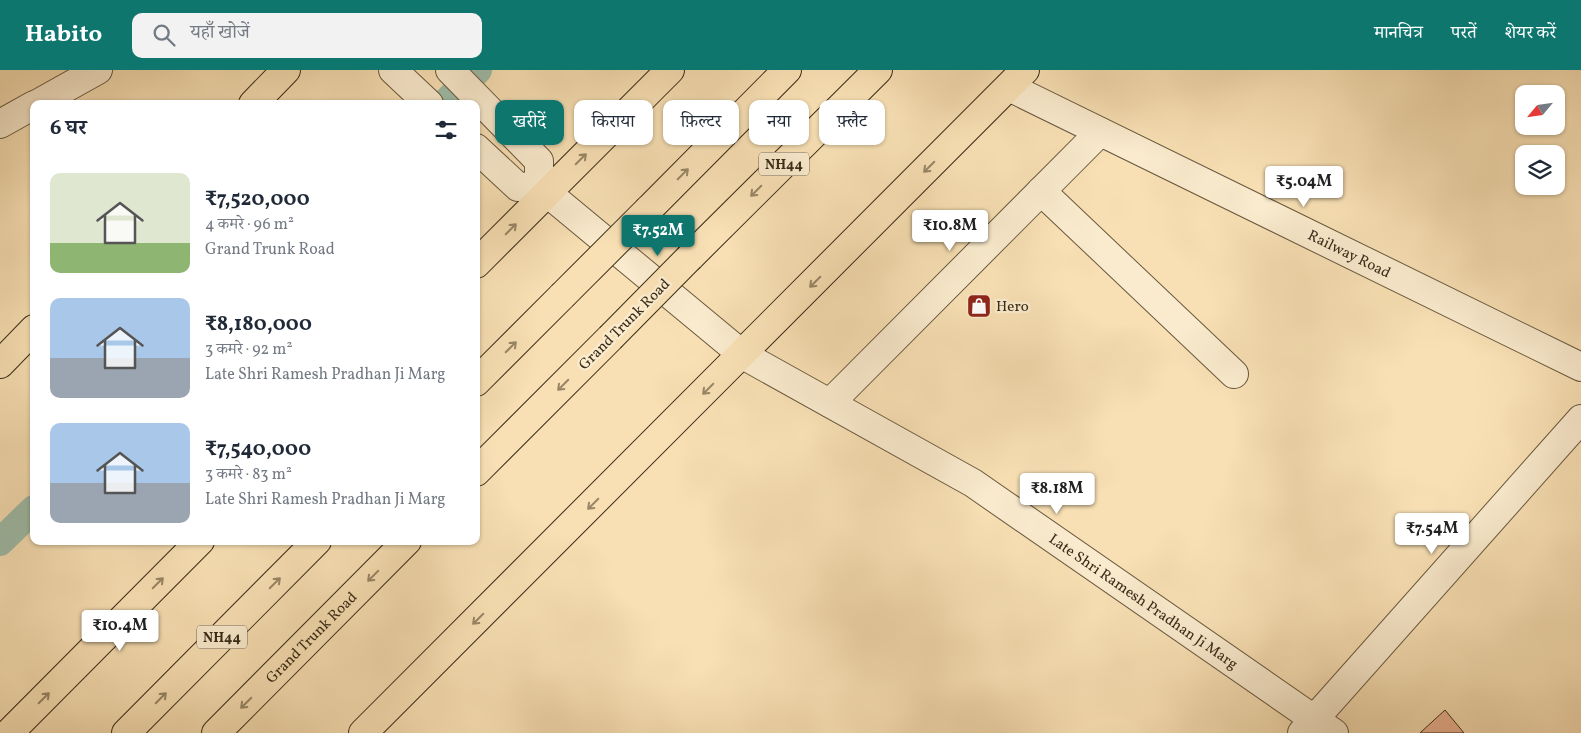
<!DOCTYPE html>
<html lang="hi">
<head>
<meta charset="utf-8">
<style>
	:root { --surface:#fff; --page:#f2f2f3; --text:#1f2937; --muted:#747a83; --accent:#0f766e }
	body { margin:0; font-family:Vollkorn,"Noto Serif Devanagari",serif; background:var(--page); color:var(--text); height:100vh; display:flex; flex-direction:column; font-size:19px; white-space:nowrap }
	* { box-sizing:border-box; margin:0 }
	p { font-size:16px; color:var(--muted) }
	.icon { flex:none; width:28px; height:28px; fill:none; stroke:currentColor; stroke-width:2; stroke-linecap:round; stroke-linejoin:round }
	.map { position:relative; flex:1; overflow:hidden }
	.panel { position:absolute; left:30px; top:30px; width:450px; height:445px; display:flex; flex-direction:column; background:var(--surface); border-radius:10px; box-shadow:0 1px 4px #0004 }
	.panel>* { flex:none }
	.guide { position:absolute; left:495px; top:30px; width:475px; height:45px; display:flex; gap:10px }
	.needle { width:32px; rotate:241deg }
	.controls { position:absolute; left:1515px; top:15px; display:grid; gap:10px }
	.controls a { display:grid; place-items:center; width:50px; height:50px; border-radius:10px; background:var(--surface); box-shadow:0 1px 4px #0004; font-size:25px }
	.price { position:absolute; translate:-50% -42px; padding:0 11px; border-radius:5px; background:#fff; color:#222; font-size:16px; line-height:32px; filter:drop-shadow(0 1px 2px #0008) }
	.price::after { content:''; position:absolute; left:50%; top:30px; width:15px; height:11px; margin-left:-8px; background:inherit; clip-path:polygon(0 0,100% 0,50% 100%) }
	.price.current { background:var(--accent); color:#fff }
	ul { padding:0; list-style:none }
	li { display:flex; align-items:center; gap:15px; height:125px; padding:0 20px }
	li span { display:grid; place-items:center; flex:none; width:140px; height:100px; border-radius:10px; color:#555 }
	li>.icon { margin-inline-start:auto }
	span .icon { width:60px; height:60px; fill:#fffc; stroke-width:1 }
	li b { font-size:21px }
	h2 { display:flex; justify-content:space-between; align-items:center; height:60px; padding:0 20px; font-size:21px }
	.tag { padding:0 18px; border-radius:10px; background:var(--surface); box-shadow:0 1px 4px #0004; font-size:18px; line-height:45px }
	.tag.current { background:var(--accent); color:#fff }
	header { display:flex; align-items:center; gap:30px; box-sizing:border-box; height:70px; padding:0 25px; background:var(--accent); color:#fff }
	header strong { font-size:24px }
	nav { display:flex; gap:28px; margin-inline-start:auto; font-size:18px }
	.search { width:350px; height:45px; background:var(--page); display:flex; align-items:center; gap:12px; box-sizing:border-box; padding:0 18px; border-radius:10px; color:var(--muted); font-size:19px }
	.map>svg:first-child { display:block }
</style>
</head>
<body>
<header>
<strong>Habito</strong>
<div class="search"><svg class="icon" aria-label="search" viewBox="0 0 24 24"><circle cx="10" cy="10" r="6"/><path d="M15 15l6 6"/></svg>यहाँ खोजें</div>
<nav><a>मानचित्र</a><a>परतें</a><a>शेयर करें</a></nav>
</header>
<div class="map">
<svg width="1581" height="663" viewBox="0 0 1581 663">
	<rect width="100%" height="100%" fill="#f8e0b4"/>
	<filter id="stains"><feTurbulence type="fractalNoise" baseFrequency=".004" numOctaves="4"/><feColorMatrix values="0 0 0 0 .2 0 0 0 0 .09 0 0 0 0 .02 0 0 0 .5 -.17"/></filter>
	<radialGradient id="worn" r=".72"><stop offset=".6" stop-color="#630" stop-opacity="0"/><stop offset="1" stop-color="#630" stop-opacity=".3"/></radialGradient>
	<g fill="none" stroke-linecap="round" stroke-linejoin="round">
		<g stroke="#9ebda9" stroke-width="28">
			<polyline points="444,34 478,0"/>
			<polyline points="0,472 34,439"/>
		</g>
	</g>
	<polygon fill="#ecb393" stroke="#392b17" points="1445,640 1464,663 1420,663"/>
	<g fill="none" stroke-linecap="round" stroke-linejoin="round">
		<defs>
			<g id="minor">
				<polyline points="393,0 429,34"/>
				<polyline points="450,0 539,91 539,116"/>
				<path id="s1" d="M1009,17L1581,297"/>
				<polyline points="37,34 98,0"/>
				<polyline points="0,54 34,35"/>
				<path id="s2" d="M476,78L518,117L539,116L743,285L973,413L1334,663"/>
				<polyline points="1041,121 1234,304"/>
				<polyline points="830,333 1100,62"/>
				<polyline points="1302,663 1581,349"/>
			</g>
			<g id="major">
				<polyline points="253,34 286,0"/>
				<polyline points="476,194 670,0"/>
				<polyline points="0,294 34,259"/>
				<polyline points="9,663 200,471"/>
				<polyline points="363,663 1025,0"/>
			</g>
			<g id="highway">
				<polyline points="649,139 787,0"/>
				<polyline points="690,187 878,0"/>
				<polyline points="476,312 562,226"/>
				<polyline points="476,402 610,268"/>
				<polyline points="126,663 317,471"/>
				<path id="s3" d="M216,663L407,471"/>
			</g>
		</defs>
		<use href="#minor" stroke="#69583e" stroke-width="30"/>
		<use href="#major" stroke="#392b17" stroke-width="30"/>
		<use href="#highway" stroke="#392b17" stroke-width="30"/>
		<use href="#minor" stroke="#faebce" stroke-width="28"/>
		<use href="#major" stroke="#f8e0b4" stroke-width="28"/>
		<use href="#highway" stroke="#f8e0b4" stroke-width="28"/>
		<defs>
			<g id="highway-bridge">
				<polyline points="562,226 649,139"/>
				<polyline points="610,268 690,187"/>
			</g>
		</defs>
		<use href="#highway-bridge" stroke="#392b17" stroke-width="30" stroke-linecap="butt"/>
		<use href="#highway-bridge" stroke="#f8e0b4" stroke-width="28"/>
	</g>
	<defs><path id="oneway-shaft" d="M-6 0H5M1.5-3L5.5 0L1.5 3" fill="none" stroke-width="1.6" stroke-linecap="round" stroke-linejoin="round" transform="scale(1.25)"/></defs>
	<g stroke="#988666">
		<use href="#oneway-shaft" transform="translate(581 89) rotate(-45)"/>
		<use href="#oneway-shaft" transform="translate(929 97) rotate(135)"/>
		<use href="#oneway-shaft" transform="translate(683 104) rotate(-45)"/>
		<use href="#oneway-shaft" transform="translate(756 121) rotate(135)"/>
		<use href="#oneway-shaft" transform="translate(511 159) rotate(-45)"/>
		<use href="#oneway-shaft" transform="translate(815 212) rotate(135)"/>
		<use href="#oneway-shaft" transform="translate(511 277) rotate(-45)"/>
		<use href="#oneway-shaft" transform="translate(563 315) rotate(135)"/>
		<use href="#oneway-shaft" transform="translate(708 319) rotate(135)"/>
		<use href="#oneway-shaft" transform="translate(593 434) rotate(135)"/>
		<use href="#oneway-shaft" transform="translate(373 506) rotate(135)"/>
		<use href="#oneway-shaft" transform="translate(158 513) rotate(-45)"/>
		<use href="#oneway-shaft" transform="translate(275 513) rotate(-45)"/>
		<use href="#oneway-shaft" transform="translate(478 549) rotate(135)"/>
		<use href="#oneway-shaft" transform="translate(44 628) rotate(-45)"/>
		<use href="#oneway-shaft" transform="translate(161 628) rotate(-45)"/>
		<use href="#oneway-shaft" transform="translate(246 633) rotate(135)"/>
	</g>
	<defs>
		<symbol id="shop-square" viewBox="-11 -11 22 22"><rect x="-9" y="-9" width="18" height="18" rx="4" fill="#8f2418" stroke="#faebce"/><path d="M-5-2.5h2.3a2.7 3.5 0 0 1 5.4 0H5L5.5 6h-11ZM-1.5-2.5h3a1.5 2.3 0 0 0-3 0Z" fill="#fff"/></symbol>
	</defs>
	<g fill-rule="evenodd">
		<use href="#shop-square" x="965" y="222" width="28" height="28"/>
	</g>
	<g text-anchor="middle" stroke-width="4.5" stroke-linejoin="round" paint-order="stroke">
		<g fill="#faebce" stroke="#73654e" stroke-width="1">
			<rect x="759" y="82.5" width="50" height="23" rx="4"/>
			<rect x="197" y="555.5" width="50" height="23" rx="4"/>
		</g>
		<g font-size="14" font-weight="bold" fill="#392b17">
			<text x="784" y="99">NH44</text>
			<text x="222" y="572">NH44</text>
		</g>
		<g font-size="15" fill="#392b17" stroke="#faebce">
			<text dy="5" stroke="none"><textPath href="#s1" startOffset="379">Railway Road</textPath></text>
			<text transform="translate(624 254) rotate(-45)" y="5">Grand Trunk Road</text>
			<text dy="5" stroke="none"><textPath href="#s2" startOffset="814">Late Shri Ramesh Pradhan Ji Marg</textPath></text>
			<text dy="5" stroke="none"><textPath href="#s3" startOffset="135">Grand Trunk Road</textPath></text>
		</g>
		<g font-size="15" fill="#392b17" stroke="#faebce" text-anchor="start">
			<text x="996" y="241">Hero</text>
		</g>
	</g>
	<rect width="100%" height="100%" filter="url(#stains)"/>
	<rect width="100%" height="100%" fill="url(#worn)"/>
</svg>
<div class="controls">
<a><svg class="needle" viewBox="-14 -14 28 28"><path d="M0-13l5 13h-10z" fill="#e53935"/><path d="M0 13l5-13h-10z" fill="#747a83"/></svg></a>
<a><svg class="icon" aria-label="layers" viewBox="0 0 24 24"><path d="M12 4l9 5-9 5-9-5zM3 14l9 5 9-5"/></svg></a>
</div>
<b class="price" style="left:1304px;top:138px">₹5.04M</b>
<b class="price" style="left:950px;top:182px">₹10.8M</b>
<b class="price current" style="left:658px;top:187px">₹7.52M</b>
<b class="price" style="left:1057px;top:445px">₹8.18M</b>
<b class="price" style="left:1432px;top:485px">₹7.54M</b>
<b class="price" style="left:120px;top:582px">₹10.4M</b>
<div class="guide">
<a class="tag current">खरीदें</a>
<a class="tag">किराया</a>
<a class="tag">फ़िल्टर</a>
<a class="tag">नया</a>
<a class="tag">फ़्लैट</a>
</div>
<section class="panel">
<h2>6 घर<svg class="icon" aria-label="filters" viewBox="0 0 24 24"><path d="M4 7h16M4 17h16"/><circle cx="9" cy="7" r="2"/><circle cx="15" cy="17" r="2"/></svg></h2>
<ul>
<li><span style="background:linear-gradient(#dfe7d0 70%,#8fb573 0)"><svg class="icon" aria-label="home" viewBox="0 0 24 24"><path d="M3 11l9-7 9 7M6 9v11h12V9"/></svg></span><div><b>₹7,520,000</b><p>4 कमरे · 96 m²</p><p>Grand Trunk Road</p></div></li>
<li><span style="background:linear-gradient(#a9c7e8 60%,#9aa5b1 0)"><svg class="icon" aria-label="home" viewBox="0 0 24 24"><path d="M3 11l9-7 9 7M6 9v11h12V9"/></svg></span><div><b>₹8,180,000</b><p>3 कमरे · 92 m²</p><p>Late Shri Ramesh Pradhan Ji Marg</p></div></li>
<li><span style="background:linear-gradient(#a9c7e8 60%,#9aa5b1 0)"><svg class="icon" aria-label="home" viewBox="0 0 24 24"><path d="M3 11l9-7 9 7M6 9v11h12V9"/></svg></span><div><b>₹7,540,000</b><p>3 कमरे · 83 m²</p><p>Late Shri Ramesh Pradhan Ji Marg</p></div></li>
</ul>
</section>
</div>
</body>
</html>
